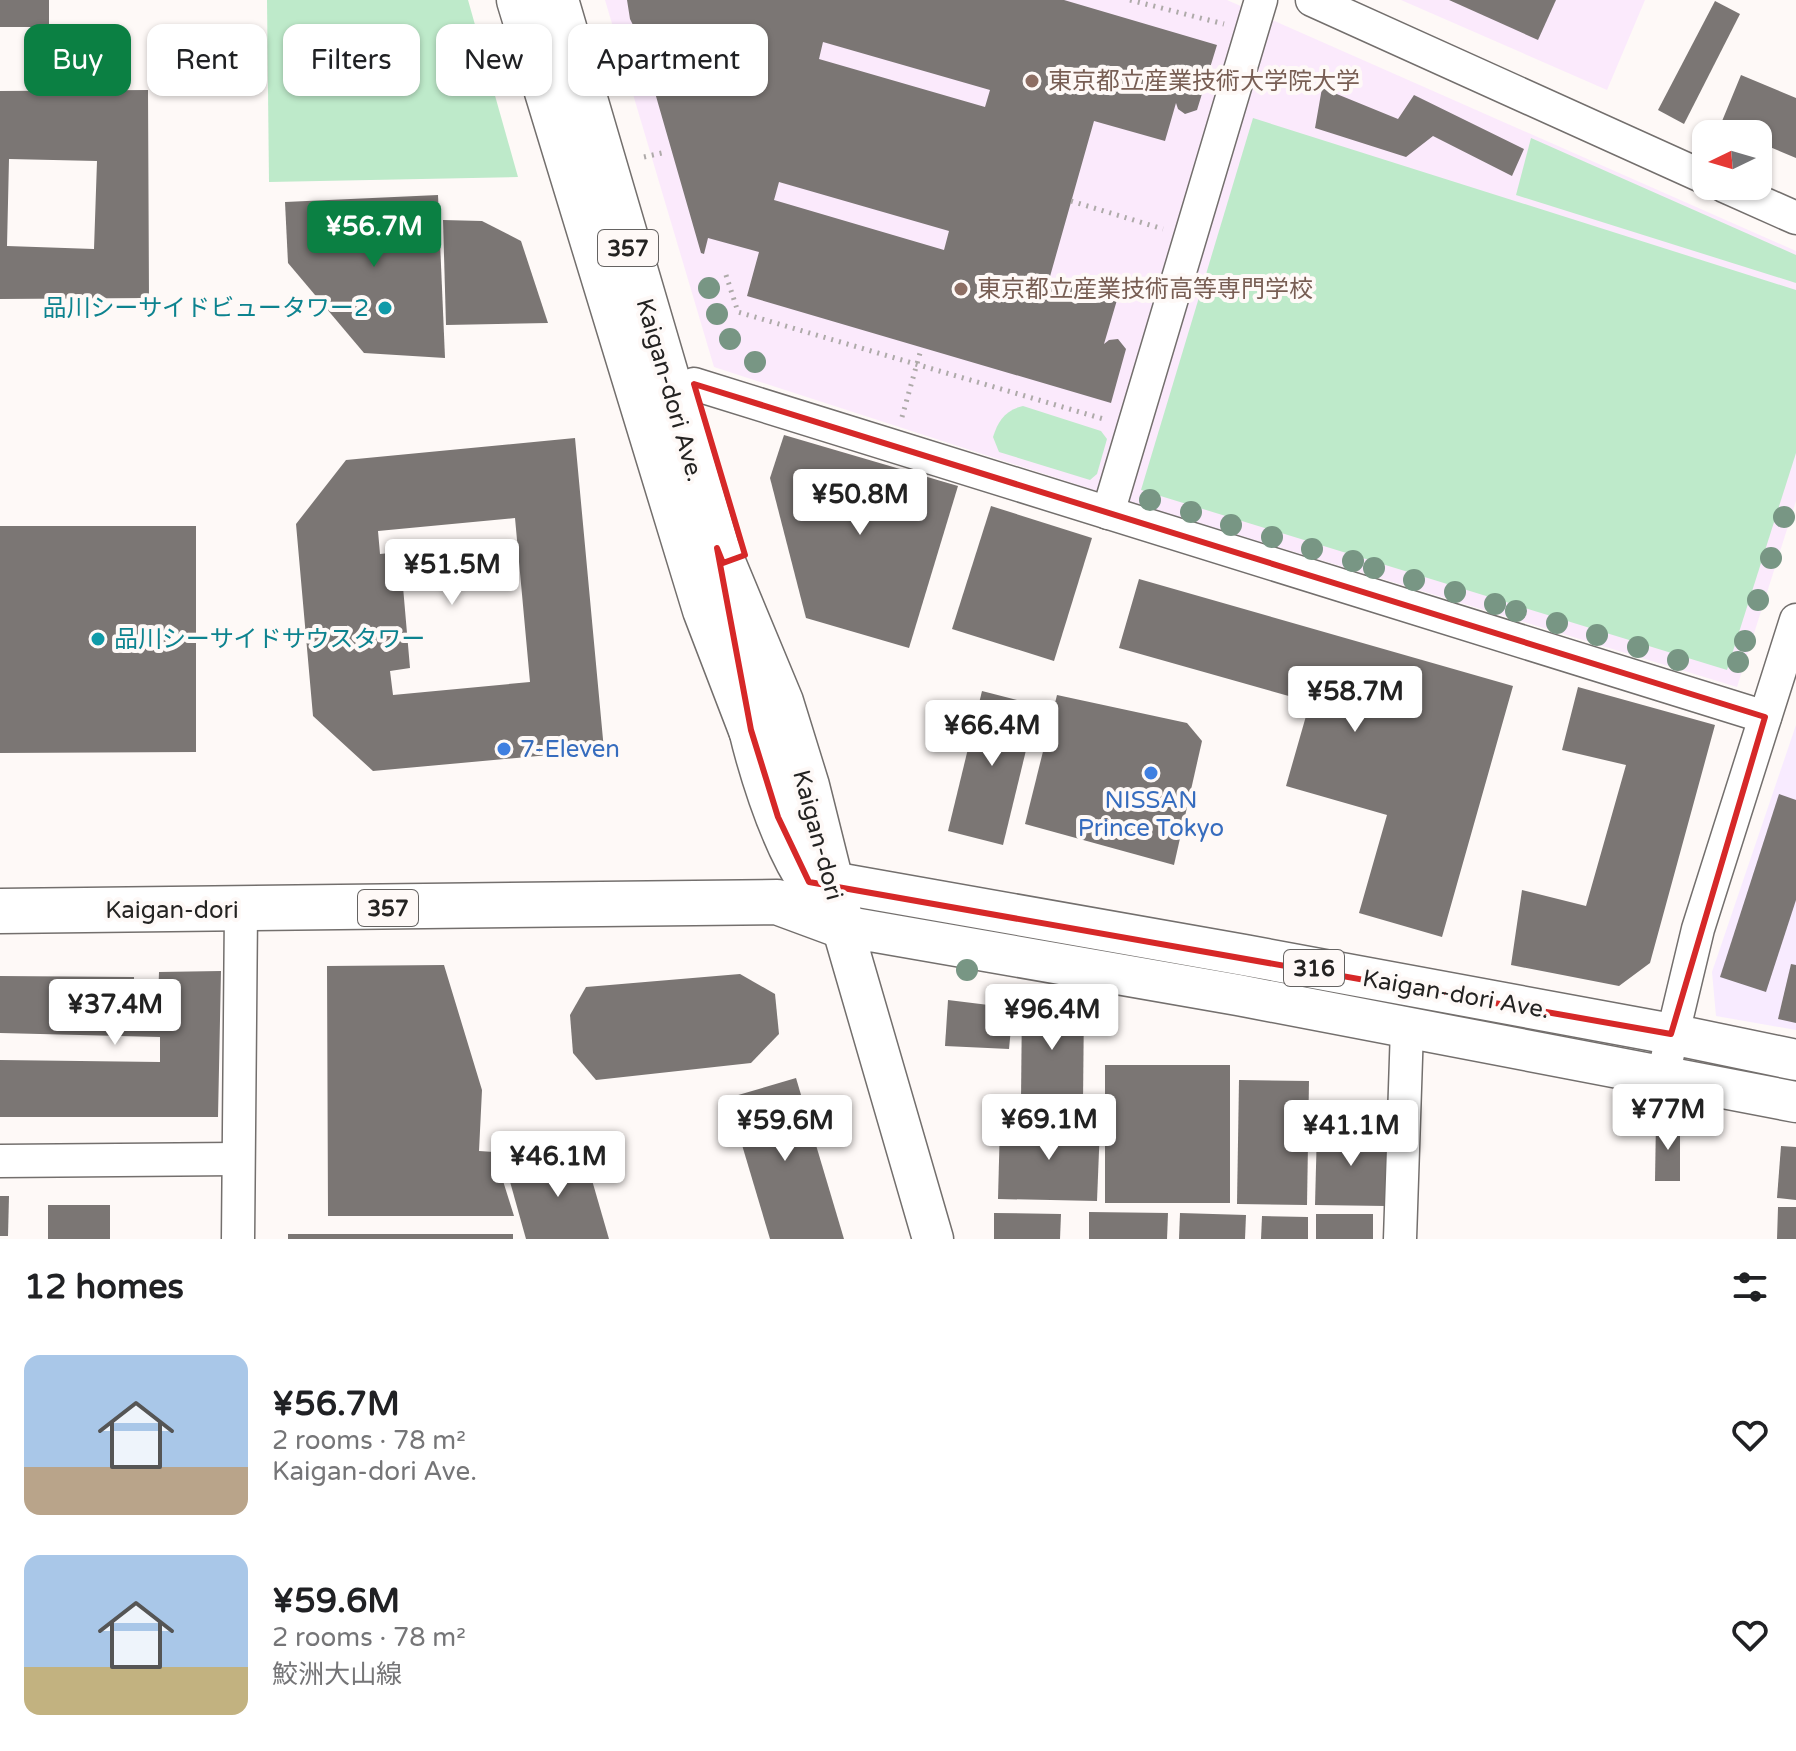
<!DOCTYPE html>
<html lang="en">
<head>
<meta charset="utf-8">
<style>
	:root { --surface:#fff; --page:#f6f6f6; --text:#202124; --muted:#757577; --accent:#0b8043 }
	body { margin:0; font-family:"Varela Round","Noto Sans JP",sans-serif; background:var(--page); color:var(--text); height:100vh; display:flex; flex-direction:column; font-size:30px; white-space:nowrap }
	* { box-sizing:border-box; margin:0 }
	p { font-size:26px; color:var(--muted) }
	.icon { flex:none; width:44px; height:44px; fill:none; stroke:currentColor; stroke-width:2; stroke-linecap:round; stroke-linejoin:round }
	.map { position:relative; height:1239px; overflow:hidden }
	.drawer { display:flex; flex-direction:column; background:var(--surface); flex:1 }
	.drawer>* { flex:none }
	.banner { position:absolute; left:24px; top:24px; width:800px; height:72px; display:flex; gap:16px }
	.needle { width:52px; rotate:265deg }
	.controls { position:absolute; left:1692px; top:120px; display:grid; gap:16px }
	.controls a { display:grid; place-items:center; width:80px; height:80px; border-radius:16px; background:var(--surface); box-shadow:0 2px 6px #0004; font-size:40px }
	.price { position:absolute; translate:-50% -68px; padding:0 18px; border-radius:8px; background:#fff; color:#222; font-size:26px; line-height:52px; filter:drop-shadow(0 2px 4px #0008) }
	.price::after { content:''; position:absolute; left:50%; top:48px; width:24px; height:18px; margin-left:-12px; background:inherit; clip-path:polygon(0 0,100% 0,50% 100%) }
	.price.selected { background:var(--accent); color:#fff }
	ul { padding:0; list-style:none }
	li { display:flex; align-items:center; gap:24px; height:200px; padding:0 24px }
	li span { display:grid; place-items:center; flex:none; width:224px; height:160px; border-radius:16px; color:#555 }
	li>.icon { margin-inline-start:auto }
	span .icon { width:96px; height:96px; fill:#fffc; stroke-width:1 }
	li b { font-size:34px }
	h2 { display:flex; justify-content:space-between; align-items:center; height:96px; padding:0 24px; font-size:34px }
	.tag { padding:0 28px; border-radius:16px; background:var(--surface); box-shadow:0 2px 6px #0004; font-size:28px; line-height:72px }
	.tag.selected { background:var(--accent); color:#fff }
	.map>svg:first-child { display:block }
</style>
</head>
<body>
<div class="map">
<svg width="1796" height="1239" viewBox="0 0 1796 1239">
	<rect width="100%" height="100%" fill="#fef9f7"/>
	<polygon fill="#f8ebff" points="1796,725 1796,1030 1716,1016 1712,972"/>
	<g fill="#fbeafc">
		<polygon points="605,0 1227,0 1796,251 1796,501 1737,687 1137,504 714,367"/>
		<polygon points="1401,0 1645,0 1607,90"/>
	</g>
	<g fill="#beeaca">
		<polygon points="267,0 468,0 518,177 269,182"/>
		<polygon points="1253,118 1796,290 1796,453 1727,670 1141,490"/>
		<polygon points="1531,138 1796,255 1796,283 1516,195"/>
		<path d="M1023,406L1101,431L1107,439L1097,474L1090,480L999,452L993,437C998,421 1005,410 1023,406Z"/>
	</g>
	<g fill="#7b7674" fill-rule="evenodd">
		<rect x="0" y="0" width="49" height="27"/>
		<path d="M627,0H1064L1217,45L1197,110L1185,114L1178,109L1176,103L1165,141L1094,121L1049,280L1117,300L1104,344L1109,340L1118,339L1126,349L1111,403L747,296L759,252L708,238L704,254L701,253L639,37L630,19ZM823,42L990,90L985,107L819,59ZM779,182L949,231L944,250L774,200Z"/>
		<polygon points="1449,0 1556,0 1538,40"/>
		<polygon points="1715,1 1740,14 1684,124 1658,110"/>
		<polygon points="1741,75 1796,98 1796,158 1758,142 1758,134 1739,134 1720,126"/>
		<polygon points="1322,88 1398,119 1414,95 1524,149 1512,176 1433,136 1406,157 1315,128"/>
		<path d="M148,90L149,298L0,299V91ZM9,159L97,161L94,249L7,246Z"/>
		<polygon points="438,195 445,358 364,353 288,263 285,202"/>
		<polygon points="443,220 482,221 521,241 548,323 446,325"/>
		<polygon points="784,435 958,486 909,648 806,618 770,478"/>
		<path d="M575,438L604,750L373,771L313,716L296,524L346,460ZM515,518L530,682L393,695L390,671L410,668L400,552L380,554L378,531Z"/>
		<polygon points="991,506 1092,538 1054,661 952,629"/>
		<polygon points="0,526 196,526 196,752 0,753"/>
		<polygon points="1139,579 1513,686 1442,937 1359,913 1387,815 1286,786 1310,702 1119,648"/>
		<polygon points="1578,687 1715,725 1650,963 1619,986 1511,965 1522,890 1586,906 1626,765 1562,750"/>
		<polygon points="982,691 1037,705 1003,845 948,831"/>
		<polygon points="1057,695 1187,723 1202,741 1174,865 1025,824"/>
		<polygon points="1779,794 1796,800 1796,900 1766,992 1720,977"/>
		<polygon points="1791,964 1796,965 1796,1023 1778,1019"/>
		<polygon points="444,965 482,1090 479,1151 494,1152 514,1216 328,1216 327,966"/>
		<polygon points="221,971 218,1117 0,1117 0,1060 160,1062 160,1037 0,1033 0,976 134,977 134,1000 158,1000 159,972"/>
		<polygon points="740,974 775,994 779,1034 751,1063 596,1080 573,1053 570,1015 586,987"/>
		<polygon points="948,1000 1013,1008 1009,1049 945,1046"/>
		<polygon points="1022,1001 1084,1002 1083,1102 1021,1101"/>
		<rect x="1105" y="1065" width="125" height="138"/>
		<polygon points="796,1078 844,1239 770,1239 728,1098"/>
		<polygon points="1239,1080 1309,1081 1307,1205 1237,1204"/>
		<polygon points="1656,1120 1680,1126 1680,1181 1655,1181"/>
		<polygon points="1000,1123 1100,1126 1097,1201 998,1199"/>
		<polygon points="1317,1129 1388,1131 1386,1206 1315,1205"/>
		<polygon points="1781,1146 1796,1147 1796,1200 1777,1198"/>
		<polygon points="583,1149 609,1239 526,1239 507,1171"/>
		<polygon points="0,1196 9,1196 8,1236 0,1236"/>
		<rect x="48" y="1205" width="62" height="34"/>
		<polygon points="1778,1207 1796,1207 1796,1239 1777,1239"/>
		<polygon points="1089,1212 1168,1213 1167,1239 1089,1239"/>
		<polygon points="994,1213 1061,1214 1060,1239 994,1239"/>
		<polygon points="1180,1213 1246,1215 1245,1239 1179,1239"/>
		<rect x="1316" y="1214" width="57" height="25"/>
		<polygon points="1262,1216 1308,1217 1308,1239 1261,1239"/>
		<rect x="288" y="1234" width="225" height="5"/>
	</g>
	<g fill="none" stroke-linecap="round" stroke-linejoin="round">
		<defs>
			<g id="minor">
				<polyline points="1312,0 1706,178"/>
				<polyline points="1724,186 1796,218"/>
				<polyline points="694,384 1765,717"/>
				<polyline points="1108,513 1261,0"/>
				<polyline points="1663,1075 1698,929 1796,620"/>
				<polyline points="0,1161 237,1159"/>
				<polyline points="238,1239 241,910"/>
				<polyline points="1400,1239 1407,1028"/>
			</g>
			<g id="major">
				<polyline points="831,882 1244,955 1671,1034 1796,1060"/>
				<polyline points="933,1239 842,926 1238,995 1796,1102"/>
			</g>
			<g id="highway">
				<polyline points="519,0 705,610 751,730"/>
				<polyline points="556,0 717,548 781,702 807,786 842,926"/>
				<path d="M745,700C755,755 781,841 813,886"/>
				<polyline points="0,911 777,902 842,926"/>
			</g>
		</defs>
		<use href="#minor" stroke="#736f6d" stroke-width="35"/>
		<use href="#major" stroke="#736f6d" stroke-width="43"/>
		<use href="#highway" stroke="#736f6d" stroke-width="47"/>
		<g stroke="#aeaaa9" stroke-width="5" stroke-dasharray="2 6" stroke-linecap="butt">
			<polyline points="1130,0 1224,24"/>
			<polyline points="644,157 666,152"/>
			<polyline points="1071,201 1163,229"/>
			<polyline points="726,275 738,312 1107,420"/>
			<polyline points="902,417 920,353"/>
		</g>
		<use href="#minor" stroke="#fff" stroke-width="32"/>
		<use href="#major" stroke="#fff" stroke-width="40"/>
		<use href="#highway" stroke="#fff" stroke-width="44"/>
	</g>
	<g fill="#789684">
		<circle cx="709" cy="288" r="11"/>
		<circle cx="717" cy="314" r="11"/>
		<circle cx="730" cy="339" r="11"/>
		<circle cx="755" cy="362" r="11"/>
		<circle cx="1150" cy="500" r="11"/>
		<circle cx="1191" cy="512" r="11"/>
		<circle cx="1784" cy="517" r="11"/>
		<circle cx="1231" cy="525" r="11"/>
		<circle cx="1272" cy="537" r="11"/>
		<circle cx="1312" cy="549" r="11"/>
		<circle cx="1771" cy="558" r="11"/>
		<circle cx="1353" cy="561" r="11"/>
		<circle cx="1374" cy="568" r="11"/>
		<circle cx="1414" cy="580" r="11"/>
		<circle cx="1455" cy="592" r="11"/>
		<circle cx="1758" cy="600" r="11"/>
		<circle cx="1495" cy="604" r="11"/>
		<circle cx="1516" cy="611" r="11"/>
		<circle cx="1557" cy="623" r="11"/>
		<circle cx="1597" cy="635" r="11"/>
		<circle cx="1745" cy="641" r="11"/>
		<circle cx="1638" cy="647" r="11"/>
		<circle cx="1678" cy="660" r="11"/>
		<circle cx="1738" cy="662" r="11"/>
		<circle cx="967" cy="970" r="11"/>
	</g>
	<path fill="none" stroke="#d62828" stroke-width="6" stroke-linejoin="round" d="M694,384L1765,717L1671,1034L809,882L778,817L751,730L717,548L723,563L745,555Z"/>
	<g fill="#8d6e63" stroke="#fef9f7" stroke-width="3">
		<circle cx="1032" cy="81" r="8"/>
		<circle cx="961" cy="289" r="8"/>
	</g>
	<g fill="#0f9aa8" stroke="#fef9f7" stroke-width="3">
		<circle cx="385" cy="308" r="8"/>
		<circle cx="98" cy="639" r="8"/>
	</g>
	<g fill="#3f7fe0" stroke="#fef9f7" stroke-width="3">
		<circle cx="504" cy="749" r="8"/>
		<circle cx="1151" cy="773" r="8"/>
	</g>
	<g text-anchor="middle" stroke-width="8" stroke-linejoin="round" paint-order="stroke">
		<g fill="#fef9f7" stroke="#656362" stroke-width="2">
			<rect x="598" y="230" width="60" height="36" rx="6"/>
			<rect x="358" y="890" width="60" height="36" rx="6"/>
			<rect x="1284" y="950" width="60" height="36" rx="6"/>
		</g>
		<g font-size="22" font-weight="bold" fill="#242322">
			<text x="628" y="256">357</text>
			<text x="388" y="916">357</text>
			<text x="1314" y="976">316</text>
		</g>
		<g font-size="24" fill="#785e54" stroke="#fef9f7" text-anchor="start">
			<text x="1048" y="89">東京都立産業技術大学院大学</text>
			<text x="977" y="297">東京都立産業技術高等専門学校</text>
		</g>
		<g font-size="24" fill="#0d838f" stroke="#fef9f7" text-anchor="end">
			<text x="369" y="316">品川シーサイドビュータワー2</text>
			<text x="114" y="647" text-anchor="start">品川シーサイドサウスタワー</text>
		</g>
		<g font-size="24" fill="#242322" stroke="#fef9f7">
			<text transform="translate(670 390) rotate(74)" y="8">Kaigan-dori Ave.</text>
			<text transform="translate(818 835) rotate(75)" y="8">Kaigan-dori</text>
			<text x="172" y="918">Kaigan-dori</text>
			<text transform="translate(1456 994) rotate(10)" y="8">Kaigan-dori Ave.</text>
		</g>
		<g font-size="24" fill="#366cbe" stroke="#fef9f7" text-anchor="start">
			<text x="520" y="757">7-Eleven</text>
			<text x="1151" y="808" text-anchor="middle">NISSAN<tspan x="1151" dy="28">Prince Tokyo</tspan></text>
		</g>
	</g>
</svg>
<div class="controls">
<a><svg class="needle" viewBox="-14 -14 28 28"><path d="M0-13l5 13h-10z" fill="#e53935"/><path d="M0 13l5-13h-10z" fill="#757577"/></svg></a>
</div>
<b class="price selected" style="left:374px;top:269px">¥56.7M</b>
<b class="price" style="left:860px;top:537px">¥50.8M</b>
<b class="price" style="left:452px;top:607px">¥51.5M</b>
<b class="price" style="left:1355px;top:734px">¥58.7M</b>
<b class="price" style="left:992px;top:768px">¥66.4M</b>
<b class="price" style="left:115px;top:1047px">¥37.4M</b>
<b class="price" style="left:1052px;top:1052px">¥96.4M</b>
<b class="price" style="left:1668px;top:1152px">¥77M</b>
<b class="price" style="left:1049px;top:1162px">¥69.1M</b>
<b class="price" style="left:785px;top:1163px">¥59.6M</b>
<b class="price" style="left:1351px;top:1168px">¥41.1M</b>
<b class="price" style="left:558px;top:1199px">¥46.1M</b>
<div class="banner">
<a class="tag selected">Buy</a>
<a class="tag">Rent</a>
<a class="tag">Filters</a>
<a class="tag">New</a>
<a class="tag">Apartment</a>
</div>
</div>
<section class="drawer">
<h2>12 homes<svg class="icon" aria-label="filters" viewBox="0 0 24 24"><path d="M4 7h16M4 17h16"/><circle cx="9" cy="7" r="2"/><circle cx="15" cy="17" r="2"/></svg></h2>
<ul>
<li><span style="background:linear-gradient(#a9c7e8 70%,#b9a48a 0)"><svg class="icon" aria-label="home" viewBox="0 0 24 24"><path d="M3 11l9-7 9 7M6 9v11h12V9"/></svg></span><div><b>¥56.7M</b><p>2 rooms · 78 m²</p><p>Kaigan-dori Ave.</p></div><svg class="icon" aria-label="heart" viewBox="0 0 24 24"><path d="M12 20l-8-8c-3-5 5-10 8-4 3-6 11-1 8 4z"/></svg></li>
<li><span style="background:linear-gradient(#a9c7e8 70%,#c2b280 0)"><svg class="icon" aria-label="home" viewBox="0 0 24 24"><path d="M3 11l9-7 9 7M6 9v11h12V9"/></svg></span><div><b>¥59.6M</b><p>2 rooms · 78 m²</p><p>鮫洲大山線</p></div><svg class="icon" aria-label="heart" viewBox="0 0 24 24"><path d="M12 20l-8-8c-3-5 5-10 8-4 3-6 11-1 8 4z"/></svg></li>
</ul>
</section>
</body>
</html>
